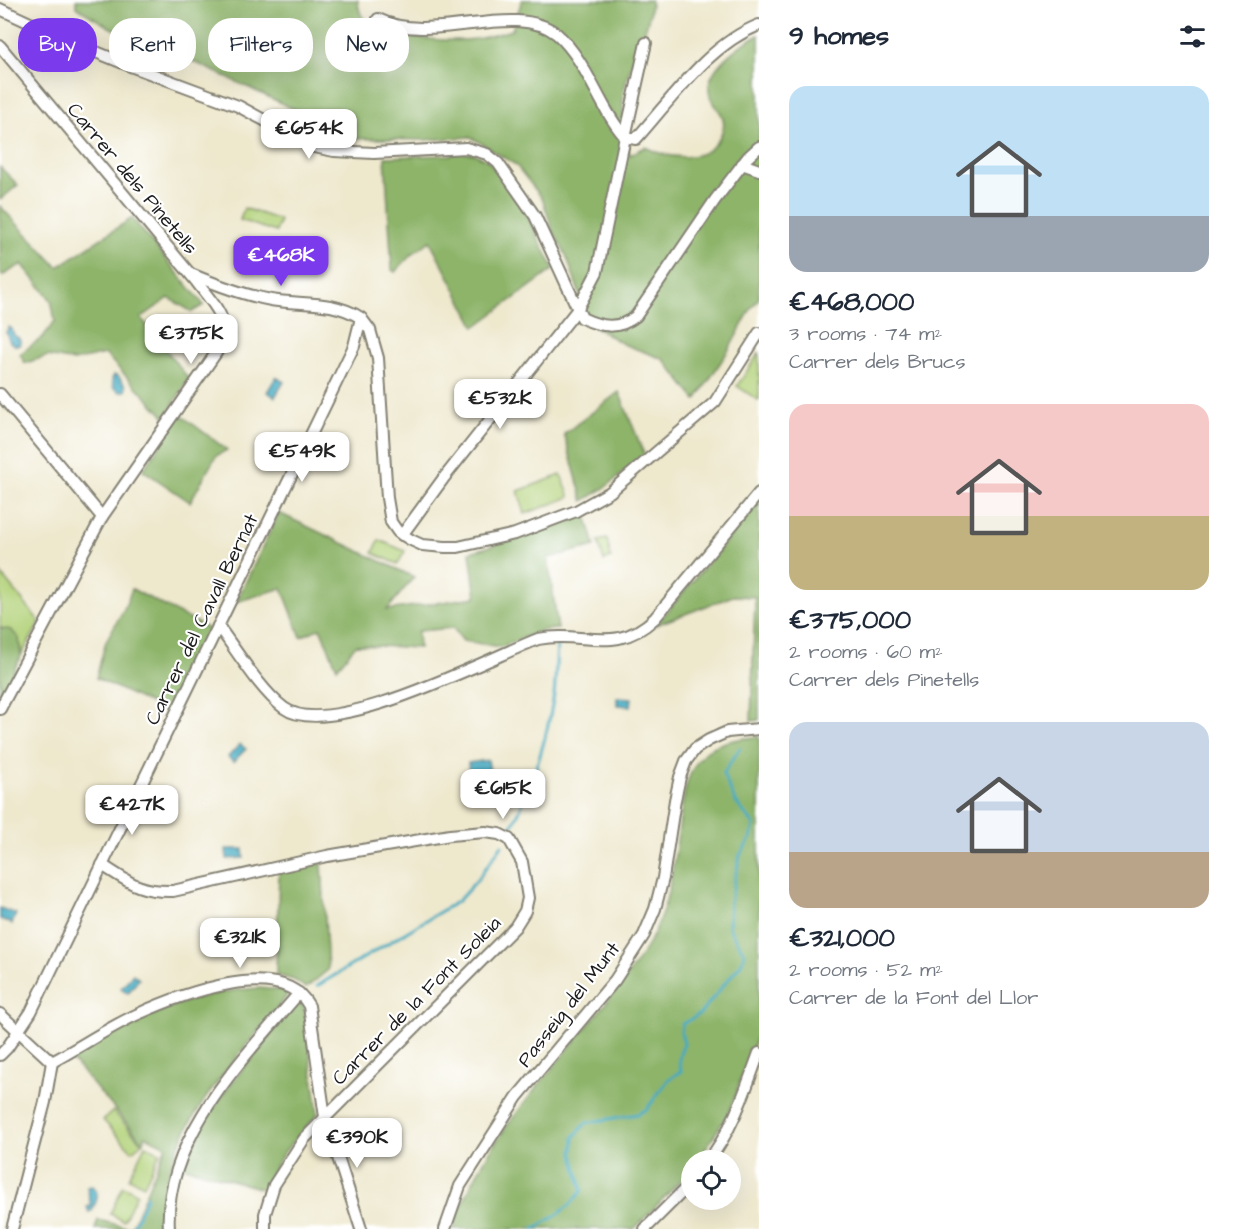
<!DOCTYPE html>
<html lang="en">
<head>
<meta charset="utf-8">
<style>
	:root { --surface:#fff; --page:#f6f6f7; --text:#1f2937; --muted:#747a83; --accent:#7c3aed }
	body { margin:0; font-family:"Architects Daughter",sans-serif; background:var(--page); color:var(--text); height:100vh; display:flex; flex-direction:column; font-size:22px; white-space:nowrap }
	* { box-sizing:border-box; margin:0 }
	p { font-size:20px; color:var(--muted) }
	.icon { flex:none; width:33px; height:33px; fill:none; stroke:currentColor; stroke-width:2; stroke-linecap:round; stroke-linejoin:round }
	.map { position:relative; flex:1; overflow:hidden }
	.sheet { display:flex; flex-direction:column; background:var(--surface); width:480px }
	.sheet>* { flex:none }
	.top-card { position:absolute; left:18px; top:18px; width:570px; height:54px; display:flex; gap:12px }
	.buttons { position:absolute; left:681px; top:1150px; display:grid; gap:12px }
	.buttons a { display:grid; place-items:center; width:60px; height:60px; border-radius:50%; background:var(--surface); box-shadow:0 6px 24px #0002; font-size:30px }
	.price { position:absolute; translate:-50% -51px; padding:0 14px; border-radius:12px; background:#fff; color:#222; font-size:20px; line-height:39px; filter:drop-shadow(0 2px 3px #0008) }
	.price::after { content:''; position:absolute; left:50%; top:36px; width:18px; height:14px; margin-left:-9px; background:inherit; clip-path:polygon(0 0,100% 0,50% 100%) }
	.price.selected { background:var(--accent); color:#fff }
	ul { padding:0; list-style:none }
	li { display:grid; align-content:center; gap:12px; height:318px; padding:0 30px }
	li span { display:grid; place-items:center; height:186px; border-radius:18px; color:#555 }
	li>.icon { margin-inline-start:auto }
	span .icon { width:108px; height:108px; fill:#fffc; stroke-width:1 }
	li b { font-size:26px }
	h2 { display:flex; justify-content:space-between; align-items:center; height:72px; padding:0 30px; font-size:26px }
	.pill { padding:0 21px; border-radius:24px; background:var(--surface); box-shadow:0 6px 24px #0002; font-size:21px; line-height:54px }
	.pill.selected { background:var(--accent); color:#fff }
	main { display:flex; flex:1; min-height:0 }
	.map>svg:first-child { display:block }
</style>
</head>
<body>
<main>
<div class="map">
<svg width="759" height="1229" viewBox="0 0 759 1229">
	<rect width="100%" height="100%" fill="#fff"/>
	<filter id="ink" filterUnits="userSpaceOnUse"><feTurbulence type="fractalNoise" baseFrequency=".0167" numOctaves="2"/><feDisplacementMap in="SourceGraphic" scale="12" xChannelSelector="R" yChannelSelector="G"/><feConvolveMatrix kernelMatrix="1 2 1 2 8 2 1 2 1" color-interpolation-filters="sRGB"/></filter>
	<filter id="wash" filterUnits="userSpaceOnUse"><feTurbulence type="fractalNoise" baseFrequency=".008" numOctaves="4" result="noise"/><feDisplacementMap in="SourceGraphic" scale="24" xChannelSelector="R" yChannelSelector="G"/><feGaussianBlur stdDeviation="1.35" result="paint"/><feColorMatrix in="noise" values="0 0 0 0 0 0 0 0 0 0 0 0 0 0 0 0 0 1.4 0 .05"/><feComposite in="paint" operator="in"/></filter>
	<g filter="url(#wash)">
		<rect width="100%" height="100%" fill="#eee8cd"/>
		<g fill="#b2d279" stroke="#67774a" stroke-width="1.5">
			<polygon points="244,208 280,220 276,232 240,220"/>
			<polygon points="759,353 759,399 758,400 737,386"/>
			<polygon points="561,475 570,497 525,514 518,491"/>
			<polygon points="607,539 611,558 604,561 598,541"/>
			<polygon points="379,540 405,551 398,564 373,553"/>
			<polygon points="0,573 40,622 21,656 21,645 2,628 0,628"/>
			<polygon points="113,1111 142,1143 132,1151 103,1120"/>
			<polygon points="145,1145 160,1152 144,1185 129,1178"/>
			<polygon points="123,1186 137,1193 124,1221 110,1214"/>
		</g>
		<g fill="#8db469" stroke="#546842" stroke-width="1.5">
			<path d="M76,0H358C358,10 361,18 369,24C391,39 449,42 475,39C487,37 500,33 512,30L522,0H651C651,29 629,62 624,90C620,111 626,134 630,155L645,147C671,160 712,165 723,129C727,114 713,106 710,96C702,70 740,44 759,35V298L752,307L728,351L696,400L663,359L623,344L590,324L566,255L553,231L542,198L516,165L471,137L424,140L338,138L302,113L173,52L109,27L76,7Z"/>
			<polygon points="461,152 475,154 487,160 498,171 522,206 554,269 475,327 430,241 411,255 395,272 392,270 385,157 449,155"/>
			<polygon points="0,167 18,185 0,200"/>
			<polygon points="0,206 58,267 132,218 204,305 192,312 169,298 141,318 189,379 165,417 105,354 74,361 48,356 25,363 20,354 43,337 55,321 51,300 22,264 2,276 0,271"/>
			<polygon points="619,392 645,456 603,489 583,501 564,434"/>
			<polygon points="181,415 227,450 216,456 190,502 143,470"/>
			<polygon points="759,502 759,720 751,721 755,597 733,596 656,625"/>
			<polygon points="279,513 414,577 387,610 476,597 470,552 537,533 586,515 595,546 548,558 558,629 543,630 501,647 463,641 453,628 418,631 419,648 356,645 337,668 320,628 301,637 282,588 236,602"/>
			<polygon points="132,589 209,629 168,712 96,678 106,641 124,609"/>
			<polygon points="0,628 11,630 19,638 21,656 0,698"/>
			<path d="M759,737V1030L729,1112L698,1161H692L691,1170L688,1173L634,1229H453C483,1139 545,1080 602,1008C620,986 639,962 652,937C675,892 675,840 685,791C695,749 717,739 759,737Z"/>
			<polygon points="322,863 328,970 306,988 294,980 276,975 279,872"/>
			<path d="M259,988L283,990L287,994L286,997C230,1067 161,1133 160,1229H95L98,1220L131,1228L166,1146L146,1136L143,1142L71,1059C79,1052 89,1047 98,1041C146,1013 203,991 259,988Z"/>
			<path d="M300,1003L304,1007L318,1114L285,1151L274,1168L265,1190L183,1166C207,1106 253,1057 293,1007Z"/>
		</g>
		<g fill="#3fa9bf" stroke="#2e626e" stroke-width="1.5">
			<polygon points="9,327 12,329 14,335 20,339 20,345 14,345 10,342 6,332"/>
			<polygon points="114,375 119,377 126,386 125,391 120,392 113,387 112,379"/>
			<polygon points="276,377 284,382 275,397 267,392"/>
			<polygon points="617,697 632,698 631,706 617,705"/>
			<polygon points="240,744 246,749 233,762 228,757"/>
			<polygon points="488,760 490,771 469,774 468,763"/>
			<polygon points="226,849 243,849 244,858 227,859"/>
			<polygon points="0,908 16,914 12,924 0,919"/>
			<polygon points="133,974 139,979 128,993 121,988"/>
			<path d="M92,1186C102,1193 96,1202 92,1211L89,1212L87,1207L91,1206L87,1187Z"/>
		</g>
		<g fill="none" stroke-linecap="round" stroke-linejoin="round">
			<g stroke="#3fa9bf" stroke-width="3">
				<path d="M509,832C532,789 546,742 554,695C556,678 556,660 557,643"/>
				<polyline points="317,986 458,901 478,879 502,845"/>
				<polyline points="132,1229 147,1196"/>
				<path d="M534,1229C551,1219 571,1208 582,1190L573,1154L574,1137L586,1123L638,1114L647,1109L668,1080L681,1071C678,1061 679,1054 684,1044L681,1032L682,1024L700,1014L741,964L745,954L729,928L730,902L740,855L751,838L754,825L735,801L723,774L740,748"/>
			</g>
		</g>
	</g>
	<g filter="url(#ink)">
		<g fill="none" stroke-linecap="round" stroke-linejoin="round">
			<defs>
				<g id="minor">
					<path d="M0,9L69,41L133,67L238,106L314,147L334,151L374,153L466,148L487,154L498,163L535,216L582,318C601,327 619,330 636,316L715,200L748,157L759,147"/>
					<path d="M378,19C433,46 514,0 557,34C588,62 598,106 625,137L636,139C672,99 708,45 759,25"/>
					<path d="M0,46L196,281C215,307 235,322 216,353L102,517L0,709"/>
					<polyline points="742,164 759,170"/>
					<path d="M191,274C217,285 243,295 271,300C301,305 334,300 361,318"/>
					<polyline points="0,394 102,517"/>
					<polyline points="402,535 443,479 577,310 597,272 625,137 646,43"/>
					<path d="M218,626C237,651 260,690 284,708C330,742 489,658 538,639C584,630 615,656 655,618L759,493"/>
					<path d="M102,865C129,882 139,892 173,891L327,856L450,835L485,832L499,834L509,839L522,862L528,898L525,911L515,927L304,1139L274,1185L265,1214V1229"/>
					<polyline points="0,1014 52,1062"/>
					<polyline points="0,1055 7,1048 31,1012 354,346 361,318 370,330 378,358 387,498 391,522 398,532 411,540 422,545 445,547 458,547 515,534 576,511 610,492 715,402 759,333"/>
					<path d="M52,1062C80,1047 108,1028 136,1015C177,996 281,955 309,1006L325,1117L361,1229"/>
					<path d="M708,1161C733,1129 745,1091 759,1053"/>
					<polyline points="12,1229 45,1102 52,1062"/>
					<path d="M169,1229C163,1138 245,1057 299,993"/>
					<polyline points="445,1229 460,1186 517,1097 615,980 644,935 655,909 663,878 675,800 680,777 686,761 695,749 709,740 727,732 759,729"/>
					<polyline points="645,1229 692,1182"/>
				</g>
			</defs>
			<use href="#minor" stroke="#858274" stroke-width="14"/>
			<use href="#minor" stroke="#fff" stroke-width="10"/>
		</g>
	</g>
	<g text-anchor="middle" stroke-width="4.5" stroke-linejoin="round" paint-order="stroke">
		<g font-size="20" fill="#1c1c1c" stroke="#fff">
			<text transform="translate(133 178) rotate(50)" y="7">Carrer dels Pinetells</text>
			<text transform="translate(201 619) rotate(-64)" y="7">Carrer del Cavall Bernat</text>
			<text transform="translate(416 1000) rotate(-45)" y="7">Carrer de la Font Soleia</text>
			<text transform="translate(568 1004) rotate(-52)" y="7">Passeig del Munt</text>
		</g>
	</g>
</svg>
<div class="buttons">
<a><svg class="icon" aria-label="locate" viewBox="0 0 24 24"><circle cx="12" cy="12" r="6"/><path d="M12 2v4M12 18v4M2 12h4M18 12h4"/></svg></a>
</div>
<b class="price" style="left:309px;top:160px">€654K</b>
<b class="price selected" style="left:281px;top:287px">€468K</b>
<b class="price" style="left:191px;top:365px">€375K</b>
<b class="price" style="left:500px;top:430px">€532K</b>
<b class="price" style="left:302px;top:483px">€549K</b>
<b class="price" style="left:503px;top:820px">€615K</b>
<b class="price" style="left:132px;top:836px">€427K</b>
<b class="price" style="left:240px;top:969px">€321K</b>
<b class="price" style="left:357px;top:1169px">€390K</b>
<div class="top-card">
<a class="pill selected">Buy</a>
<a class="pill">Rent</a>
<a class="pill">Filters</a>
<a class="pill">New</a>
</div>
</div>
<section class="sheet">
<h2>9 homes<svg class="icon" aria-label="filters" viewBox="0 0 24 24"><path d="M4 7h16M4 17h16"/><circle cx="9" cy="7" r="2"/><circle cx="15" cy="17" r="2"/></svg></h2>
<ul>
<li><span style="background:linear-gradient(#bfe0f5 70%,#9aa5b1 0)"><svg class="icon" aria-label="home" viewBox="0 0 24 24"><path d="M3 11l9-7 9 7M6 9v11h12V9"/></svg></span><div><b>€468,000</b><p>3 rooms · 74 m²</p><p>Carrer dels Brucs</p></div></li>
<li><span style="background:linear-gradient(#f6c9c9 60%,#c2b280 0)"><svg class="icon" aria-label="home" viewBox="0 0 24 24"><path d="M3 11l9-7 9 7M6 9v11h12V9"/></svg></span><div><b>€375,000</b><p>2 rooms · 60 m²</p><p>Carrer dels Pinetells</p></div></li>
<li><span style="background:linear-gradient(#c9d6e8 70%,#b9a48a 0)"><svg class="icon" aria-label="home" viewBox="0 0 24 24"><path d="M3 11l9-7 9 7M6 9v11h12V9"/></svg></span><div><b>€321,000</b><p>2 rooms · 52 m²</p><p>Carrer de la Font del Llor</p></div></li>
</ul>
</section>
</main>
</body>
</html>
